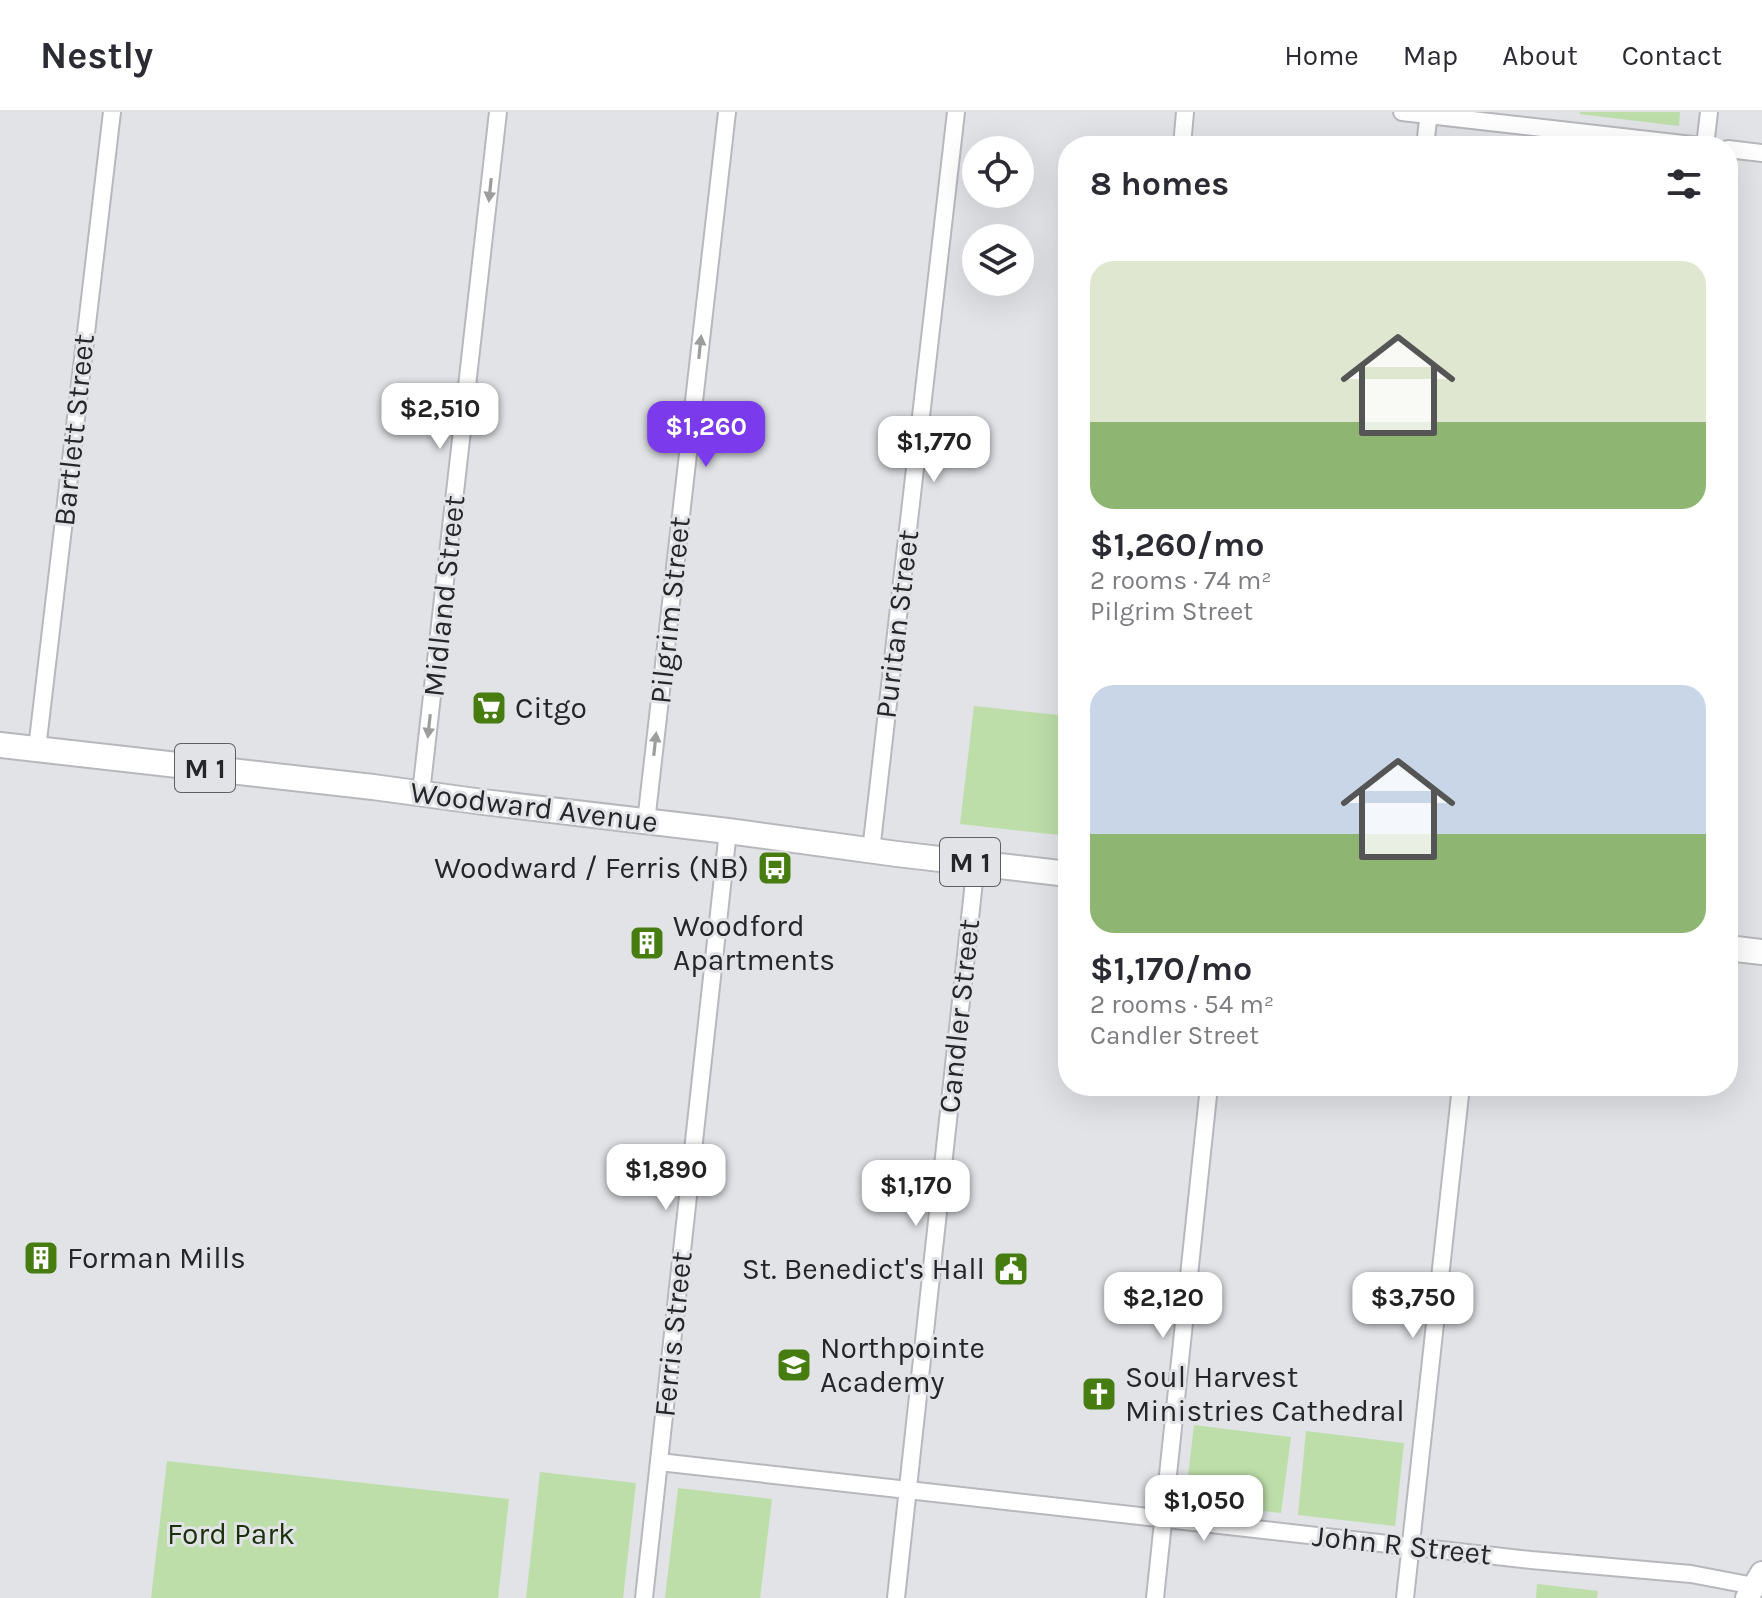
<!DOCTYPE html>
<html lang="en">
<head>
<meta charset="utf-8">
<style>
	:root { --surface:#fff; --page:#f2f2f3; --text:#2b2b33; --muted:#7c7c81; --line:#e1e1e2; --accent:#7c3aed }
	body { margin:0; font-family:Karla,sans-serif; background:var(--page); color:var(--text); height:100vh; display:flex; flex-direction:column; font-size:30px; white-space:nowrap }
	* { box-sizing:border-box; margin:0 }
	p { font-size:26px; color:var(--muted) }
	.icon { flex:none; width:44px; height:44px; fill:none; stroke:currentColor; stroke-width:2; stroke-linecap:round; stroke-linejoin:round }
	.map { position:relative; flex:1; overflow:hidden }
	.drawer { position:absolute; left:1058px; top:24px; width:680px; height:960px; display:flex; flex-direction:column; background:var(--surface); border-radius:32px; box-shadow:0 8px 32px #0002 }
	.drawer>* { flex:none }
	.tools { position:absolute; left:962px; top:24px; display:grid; gap:16px }
	.tools a { display:grid; place-items:center; width:72px; height:72px; border-radius:50%; background:var(--surface); box-shadow:0 8px 32px #0002; font-size:40px }
	.price { position:absolute; translate:-50% -68px; padding:0 18px; border-radius:16px; background:#fff; color:#222; font-size:26px; line-height:52px; filter:drop-shadow(0 2px 4px #0008) }
	.price::after { content:''; position:absolute; left:50%; top:48px; width:24px; height:18px; margin-left:-12px; background:inherit; clip-path:polygon(0 0,100% 0,50% 100%) }
	.price.on { background:var(--accent); color:#fff }
	ul { padding:0; list-style:none }
	li { display:grid; align-content:center; gap:16px; height:424px; padding:0 32px }
	li span { display:grid; place-items:center; height:248px; border-radius:24px; color:#555 }
	li>.icon { margin-inline-start:auto }
	span .icon { width:144px; height:144px; fill:#fffc; stroke-width:1 }
	li b { font-size:34px }
	h2 { display:flex; justify-content:space-between; align-items:center; height:96px; padding:0 32px; font-size:34px }
	header { display:flex; align-items:center; gap:48px; box-sizing:border-box; height:112px; padding:0 40px; background:var(--surface); border-bottom:2px solid var(--line) }
	header strong { font-size:38px }
	nav { display:flex; gap:44px; margin-inline-start:auto; font-size:28px }
	.map>svg:first-child { display:block }
</style>
</head>
<body>
<header>
<strong>Nestly</strong>
<nav><a>Home</a><a>Map</a><a>About</a><a>Contact</a></nav>
</header>
<div class="map">
<svg width="1762" height="1486" viewBox="0 0 1762 1486">
	<rect width="100%" height="100%" fill="#e1e3e6"/>
	<g fill="#bddea9">
		<polygon points="1580,0 1680,0 1679,14 1579,2"/>
		<polygon points="974,594 1068,604 1068,724 960,712"/>
		<polygon points="1194,1313 1291,1325 1281,1401 1185,1390"/>
		<polygon points="1306,1319 1404,1331 1395,1414 1298,1403"/>
		<polygon points="167,1349 509,1387 498,1486 151,1486"/>
		<polygon points="540,1360 636,1371 623,1486 526,1486"/>
		<polygon points="678,1376 772,1387 760,1486 665,1486"/>
		<polygon points="1537,1472 1598,1479 1597,1486 1536,1486"/>
	</g>
	<g fill="none" stroke-linecap="round" stroke-linejoin="round">
		<defs>
			<g id="street">
				<polyline points="1402,0 1701,34"/>
				<polyline points="1182,34 1185,0"/>
				<polyline points="1425,34 1429,0"/>
				<polyline points="1705,34 1709,0"/>
				<polyline points="1728,37 1762,41"/>
				<polyline points="37,637 112,0"/>
				<polyline points="421,681 498,0"/>
				<polyline points="646,710 727,0"/>
				<polyline points="871,739 956,0"/>
				<polyline points="659,1350 1531,1448 1691,1462 1754,1474"/>
				<polyline points="644,1486 728,719"/>
				<polyline points="896,1486 976,751"/>
				<polyline points="1155,1486 1209,974"/>
				<polyline points="1405,1486 1461,974"/>
			</g>
			<polyline id="secondary" points="1747,1486 1762,1461"/>
			<g id="primary">
				<polyline points="0,633 373,675 483,690 728,719 897,742 1068,762"/>
				<polyline points="1728,836 1762,840"/>
			</g>
		</defs>
		<use href="#street" stroke="#b7b8bc" stroke-width="20"/>
		<use href="#secondary" stroke="#b7b8bc" stroke-width="26"/>
		<use href="#primary" stroke="#b7b8bc" stroke-width="28"/>
		<use href="#street" stroke="#fff" stroke-width="16"/>
		<use href="#secondary" stroke="#fff" stroke-width="22"/>
		<use href="#primary" stroke="#fff" stroke-width="24"/>
	</g>
	<defs><path id="oneway-solid" d="M-6-.8H1V-3.2L6.5 0L1 3.2V.8H-6Z" transform="scale(2)"/></defs>
	<g fill="#9d9d9e">
		<use href="#oneway-solid" transform="translate(490 78) rotate(96)"/>
		<use href="#oneway-solid" transform="translate(700 235) rotate(-84)"/>
		<use href="#oneway-solid" transform="translate(429 614) rotate(96)"/>
		<use href="#oneway-solid" transform="translate(655 632) rotate(-84)"/>
	</g>
	<defs>
		<symbol id="supermarket-square" viewBox="-11 -11 22 22"><rect x="-9" y="-9" width="18" height="18" rx="4" fill="#467c10" stroke="#e1e3e6"/><path d="M-6-5.5h2.5l.6 2H6L4.5 2H-2.5L-4.4-4H-6ZM-1.5 3.2a1.3 1.3 0 1 0 .1 0ZM3 3.2a1.3 1.3 0 1 0 .1 0Z" fill="#fff"/></symbol>
		<symbol id="bus-square" viewBox="-11 -11 22 22"><rect x="-9" y="-9" width="18" height="18" rx="4" fill="#467c10" stroke="#e1e3e6"/><path d="M-5-6H5V4H4V6H2V4H-2V6H-4V4H-5ZM-3.5-4V0h7V-4ZM-3.5 1.2v1.5H-2V1.2ZM2 1.2v1.5H3.5V1.2Z" fill="#fff"/></symbol>
		<symbol id="building-square" viewBox="-11 -11 22 22"><rect x="-9" y="-9" width="18" height="18" rx="4" fill="#467c10" stroke="#e1e3e6"/><path d="M-4-6H4V6H1V3H-1V6H-4ZM-2.5-4.3h1.7v1.8h-1.7ZM.8-4.3h1.7v1.8H.8ZM-2.5-1h1.7V.8h-1.7ZM.8-1h1.7V.8H.8Z" fill="#fff"/></symbol>
		<symbol id="civic-square" viewBox="-11 -11 22 22"><rect x="-9" y="-9" width="18" height="18" rx="4" fill="#467c10" stroke="#e1e3e6"/><path d="M-.6-6.5H3V-4.5H.6V-3L4-1V1h2V6H-6V1h2V-1L-.6-3ZM-1.2 2.5V6h2.4V2.5Z" fill="#fff"/></symbol>
		<symbol id="school-square" viewBox="-11 -11 22 22"><rect x="-9" y="-9" width="18" height="18" rx="4" fill="#467c10" stroke="#e1e3e6"/><path d="M0-5L7-2L0 1L-7-2ZM-4 1L0 2.5L4 1V4Q0 6-4 4Z" fill="#fff"/></symbol>
		<symbol id="church-square" viewBox="-11 -11 22 22"><rect x="-9" y="-9" width="18" height="18" rx="4" fill="#467c10" stroke="#e1e3e6"/><path d="M-1.2-6h2.4v3.5h3.3v2.4h-3.3V6h-2.4V-.1h-3.3v-2.4h3.3Z" fill="#fff"/></symbol>
	</defs>
	<g fill-rule="evenodd">
		<use href="#supermarket-square" x="469" y="576" width="40" height="40"/>
		<use href="#bus-square" x="755" y="736" width="40" height="40"/>
		<use href="#building-square" x="627" y="811" width="40" height="40"/>
		<use href="#building-square" x="21" y="1126" width="40" height="40"/>
		<use href="#civic-square" x="991" y="1137" width="40" height="40"/>
		<use href="#school-square" x="774" y="1233" width="40" height="40"/>
		<use href="#church-square" x="1079" y="1262" width="40" height="40"/>
	</g>
	<g text-anchor="middle" stroke-width="6" stroke-linejoin="round" paint-order="stroke">
		<g fill="#e1e3e6" stroke="#5e5f61" stroke-width="2">
			<rect x="175" y="632" width="60" height="48" rx="6"/>
			<rect x="940" y="726" width="60" height="48" rx="6"/>
		</g>
		<g font-size="28" font-weight="bold" fill="#262628">
			<text x="205" y="666">M 1</text>
			<text x="970" y="760">M 1</text>
		</g>
		<g font-size="30" fill="#262628" stroke="#e1e3e6">
			<text transform="translate(74 318) rotate(-84)" y="10">Bartlett Street</text>
			<text transform="translate(444 484) rotate(-84)" y="10">Midland Street</text>
			<text transform="translate(670 498) rotate(-84)" y="10">Pilgrim Street</text>
			<text transform="translate(897 512) rotate(-83)" y="10">Puritan Street</text>
			<text transform="translate(534 695) rotate(7)" y="10">Woodward Avenue</text>
			<text transform="translate(959 904) rotate(-84)" y="10">Candler Street</text>
			<text transform="translate(673 1222) rotate(-84)" y="10">Ferris Street</text>
			<text transform="translate(1402 1433) rotate(6)" y="10">John R Street</text>
		</g>
		<g font-size="30" fill="#262628" stroke="#e1e3e6" text-anchor="start">
			<text x="515" y="606">Citgo</text>
			<text x="749" y="766" text-anchor="end">Woodward / Ferris (NB)</text>
			<text x="673" y="824">Woodford<tspan x="673" dy="34">Apartments</tspan></text>
			<text x="67" y="1156">Forman Mills</text>
			<text x="985" y="1167" text-anchor="end">St. Benedict's Hall</text>
			<text x="820" y="1246">Northpointe<tspan x="820" dy="34">Academy</tspan></text>
			<text x="1125" y="1275">Soul Harvest<tspan x="1125" dy="34">Ministries Cathedral</tspan></text>
		</g>
		<g font-size="30" fill="#1c300c" stroke="#e1e3e6">
			<text x="231" y="1432">Ford Park</text>
		</g>
	</g>
</svg>
<div class="tools">
<a><svg class="icon" aria-label="locate" viewBox="0 0 24 24"><circle cx="12" cy="12" r="6"/><path d="M12 2v4M12 18v4M2 12h4M18 12h4"/></svg></a>
<a><svg class="icon" aria-label="layers" viewBox="0 0 24 24"><path d="M12 4l9 5-9 5-9-5zM3 14l9 5 9-5"/></svg></a>
</div>
<b class="price" style="left:440px;top:339px">$2,510</b>
<b class="price on" style="left:706px;top:357px">$1,260</b>
<b class="price" style="left:934px;top:372px">$1,770</b>
<b class="price" style="left:666px;top:1100px">$1,890</b>
<b class="price" style="left:916px;top:1116px">$1,170</b>
<b class="price" style="left:1163px;top:1228px">$2,120</b>
<b class="price" style="left:1413px;top:1228px">$3,750</b>
<b class="price" style="left:1204px;top:1431px">$1,050</b>
<section class="drawer">
<h2>8 homes<svg class="icon" aria-label="filters" viewBox="0 0 24 24"><path d="M4 7h16M4 17h16"/><circle cx="9" cy="7" r="2"/><circle cx="15" cy="17" r="2"/></svg></h2>
<ul>
<li><span style="background:linear-gradient(#dfe7d0 65%,#8fb573 0)"><svg class="icon" aria-label="home" viewBox="0 0 24 24"><path d="M3 11l9-7 9 7M6 9v11h12V9"/></svg></span><div><b>$1,260/mo</b><p>2 rooms · 74 m²</p><p>Pilgrim Street</p></div></li>
<li><span style="background:linear-gradient(#c9d6e8 60%,#8fb573 0)"><svg class="icon" aria-label="home" viewBox="0 0 24 24"><path d="M3 11l9-7 9 7M6 9v11h12V9"/></svg></span><div><b>$1,170/mo</b><p>2 rooms · 54 m²</p><p>Candler Street</p></div></li>
</ul>
</section>
</div>
</body>
</html>
